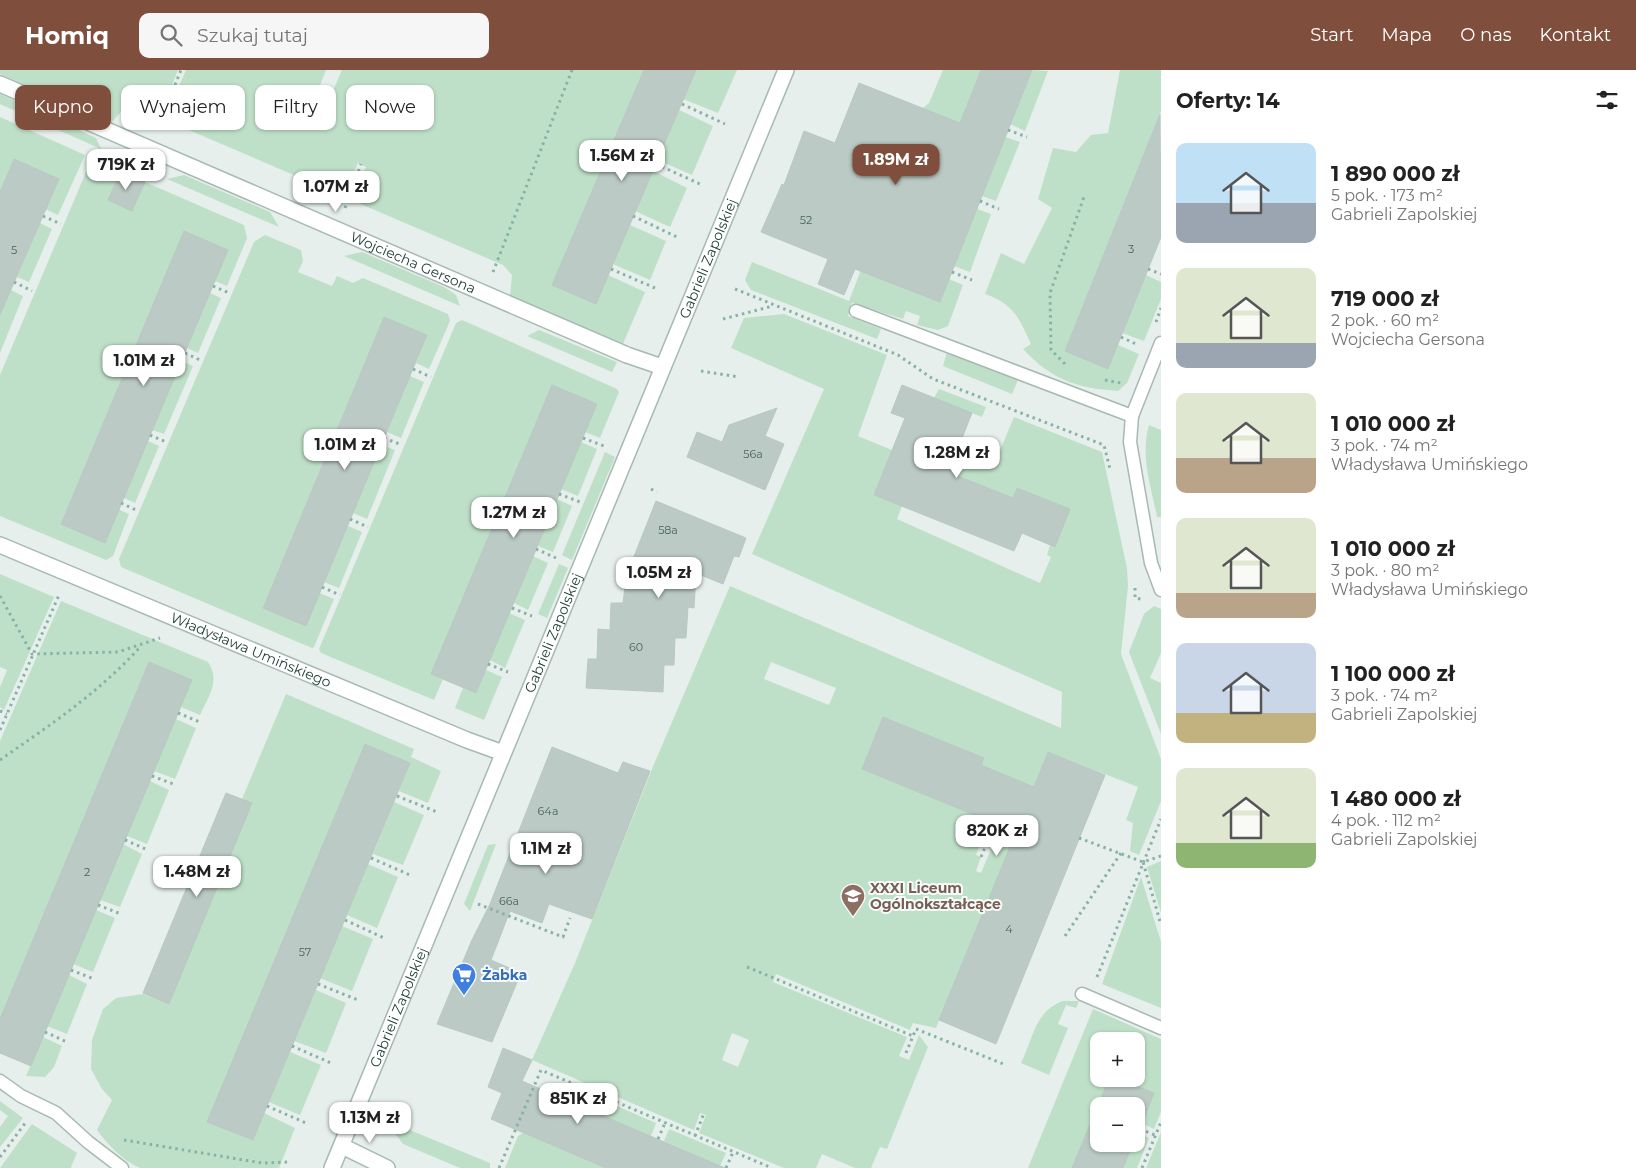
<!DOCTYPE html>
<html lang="pl">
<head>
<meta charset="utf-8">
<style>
	:root { --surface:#fff; --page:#f6f6f6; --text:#222; --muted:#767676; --accent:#804e3d }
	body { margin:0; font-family:Montserrat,sans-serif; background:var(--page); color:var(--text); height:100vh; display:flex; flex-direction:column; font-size:19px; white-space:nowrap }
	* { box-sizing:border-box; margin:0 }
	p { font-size:16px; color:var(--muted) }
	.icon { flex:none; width:28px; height:28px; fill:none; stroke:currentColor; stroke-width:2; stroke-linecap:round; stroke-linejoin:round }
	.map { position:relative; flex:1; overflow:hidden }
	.side { display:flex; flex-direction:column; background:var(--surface); width:475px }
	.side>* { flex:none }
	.top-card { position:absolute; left:15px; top:15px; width:475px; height:45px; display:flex; gap:10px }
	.tools { position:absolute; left:1090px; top:962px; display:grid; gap:10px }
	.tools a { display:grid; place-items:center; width:55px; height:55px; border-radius:10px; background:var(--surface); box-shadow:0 1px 4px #0004; font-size:25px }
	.price { position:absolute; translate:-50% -42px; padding:0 11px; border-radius:10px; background:#fff; color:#222; font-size:16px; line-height:32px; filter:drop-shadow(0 1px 2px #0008) }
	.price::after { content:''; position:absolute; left:50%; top:30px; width:15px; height:11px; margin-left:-8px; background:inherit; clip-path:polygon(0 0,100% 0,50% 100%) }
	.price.selected { background:var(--accent); color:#fff }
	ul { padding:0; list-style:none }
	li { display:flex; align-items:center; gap:15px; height:125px; padding:0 15px }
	li span { display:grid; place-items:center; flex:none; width:140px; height:100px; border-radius:10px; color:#555 }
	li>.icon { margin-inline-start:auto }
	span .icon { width:60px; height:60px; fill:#fffc; stroke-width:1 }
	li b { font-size:21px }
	h2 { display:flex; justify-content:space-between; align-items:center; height:60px; padding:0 15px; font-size:21px }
	.chip { padding:0 18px; border-radius:10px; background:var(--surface); box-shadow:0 1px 4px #0004; font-size:18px; line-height:45px }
	.chip.selected { background:var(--accent); color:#fff }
	header { display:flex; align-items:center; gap:30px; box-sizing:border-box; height:70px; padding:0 25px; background:var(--accent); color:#fff }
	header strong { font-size:24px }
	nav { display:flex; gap:28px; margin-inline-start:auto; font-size:18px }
	.search { width:350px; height:45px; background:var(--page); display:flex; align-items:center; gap:12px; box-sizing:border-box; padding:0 18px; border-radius:10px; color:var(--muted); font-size:19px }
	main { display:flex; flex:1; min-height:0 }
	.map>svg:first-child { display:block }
</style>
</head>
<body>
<header>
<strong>Homiq</strong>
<div class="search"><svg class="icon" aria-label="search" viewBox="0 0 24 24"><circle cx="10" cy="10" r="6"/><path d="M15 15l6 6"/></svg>Szukaj tutaj</div>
<nav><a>Start</a><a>Mapa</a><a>O nas</a><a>Kontakt</a></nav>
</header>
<main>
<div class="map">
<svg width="1161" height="1098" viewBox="0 0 1161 1098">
	<rect width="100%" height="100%" fill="#e6efeb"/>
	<g fill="#bfe0c8" fill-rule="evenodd">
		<polygon points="0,0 178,0 172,15 176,18 179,16 186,0 326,0 313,33 329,30 342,0 644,0 608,205 645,222 623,274 510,226 512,205 503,195 356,132 356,118 366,97 358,93 343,126 128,34 111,53 0,4"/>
		<polygon points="696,0 737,0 718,43 683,29"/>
		<polygon points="943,0 981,0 896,214 940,232 949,209 963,215 948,256 938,260 917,255 920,246 906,241 903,249 852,233 848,246 881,259 877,269 751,220 745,210 752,192 849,231 923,38 929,33"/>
		<polygon points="1032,0 1048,1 1025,61 1010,54"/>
		<path d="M1120,0H1161V41L1065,281L1108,299L1118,275L1139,284L1127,313L1118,321C1076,318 1052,310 1023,279L1031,274C1019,248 1014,234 985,224L1001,183L1024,194L1052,138L1038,129L1053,78L1076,82L1091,65L1108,63Z"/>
		<polygon points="0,24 96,68 101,79 0,34"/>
		<polygon points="679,40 713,56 692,105 658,90"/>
		<polygon points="0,47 85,85 58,145 45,139 58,109 14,89 0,122"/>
		<polygon points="1005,67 1020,72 996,131 982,126"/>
		<polygon points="92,88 121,101 108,130 132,141 145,112 244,155 247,168 227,216 215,211 228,180 184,162 61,453 104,472 118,439 129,444 113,486 106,490 0,446 0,305"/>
		<polygon points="653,101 687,118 670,157 635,141"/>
		<polygon points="184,105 270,142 279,157 167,109"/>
		<polygon points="977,139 991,144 970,202 954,196"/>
		<polygon points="40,153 52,159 29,212 17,207"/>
		<polygon points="630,155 666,171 650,210 613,194"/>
		<polygon points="265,165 301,180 303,191 298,202 332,216 337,206 353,213 363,208 448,244 450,251 429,299 416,293 427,265 384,247 263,537 320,523 334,529 314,577 312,578 121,497 119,489 254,172"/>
		<polygon points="362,182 444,217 456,225 460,236 344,186"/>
		<polygon points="1146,205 1161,212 1161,229 1144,271 1122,263"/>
		<polygon points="11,220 23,226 0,283 0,246"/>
		<polygon points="210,223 221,228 198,283 187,278"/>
		<path d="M784,244L887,285L858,366L892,380L874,425L902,436L897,449L1040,513L1051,487L1047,485L1050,475L1055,477L1070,439L1017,418L1013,428L955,405L969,371L999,383L1014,347L1102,382L1127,498L1128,516L1121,584L1161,689V731L1139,785L1130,781L1133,753L1126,750L1138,717L1048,682L1034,717L981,695L983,688L883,647L862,699L990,751L976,785L981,787L976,801L981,803L1001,755L1016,762L936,958L913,953L910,960L776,904L773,912L907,967L899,986L909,990L919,965L928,977L887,1079L880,1077L871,1098H855L822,1084L816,1098H784L699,1063L706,1045L700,1043L694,1060L532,990L575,893L652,699L730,516L1061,658L1062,622L752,484L824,319L731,278L744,248ZM771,592L836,618L829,635L764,609ZM732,963L749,970L738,997L722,990Z"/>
		<polygon points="462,250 617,319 619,322 600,368 585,362 432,604 443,609 434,630 321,583 319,579 456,253"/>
		<polygon points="539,260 617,292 612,302 527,266"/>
		<polygon points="947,282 1018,310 1012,324 943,296"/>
		<polygon points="181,291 193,296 164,364 152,360"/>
		<polygon points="410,306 424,312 401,368 387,362"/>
		<polygon points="939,319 986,337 982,347 934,328"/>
		<path d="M1149,355L1161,360V447H1157C1151,416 1140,386 1149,355Z"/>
		<polygon points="148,371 159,376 135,433 124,428"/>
		<polygon points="581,372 597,379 578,426 561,419"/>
		<polygon points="381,375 395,380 367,449 353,443"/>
		<polygon points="605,382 615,387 572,490 562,485"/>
		<polygon points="557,429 572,436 553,482 538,476"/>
		<polygon points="348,456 362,462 339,518 324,512"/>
		<polygon points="533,486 548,493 528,540 514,533"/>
		<polygon points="559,494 568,498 547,548 538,544"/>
		<polygon points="0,504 54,527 4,640 0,637 0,617 7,600 0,597"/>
		<path d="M61,531L208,592C221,611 208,627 200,645L181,637L192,610L149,592L0,949V671Z"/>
		<polygon points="1154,536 1161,539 1161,583 1150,608 1161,613 1161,664 1129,582 1144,544"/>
		<polygon points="509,543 525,550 505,598 490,590"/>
		<polygon points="486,600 502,607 484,650 455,638 463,618 476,623"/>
		<path d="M286,624L414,679L411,687L441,701L428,733L399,721L410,693L366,674L208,1052L252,1070L264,1043L295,1058L279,1098H140C123,1091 108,1075 97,1060L112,1030L102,1019L91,999L92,970L103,939L116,928L143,924L169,934L242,729Z"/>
		<polygon points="176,649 196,658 175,709 154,701"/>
		<polygon points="150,711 169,720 147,774 127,766"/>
		<polygon points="394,732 424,745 403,795 373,784"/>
		<polygon points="123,774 142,784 120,837 100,830"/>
		<polygon points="496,774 470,841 464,834 488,775"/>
		<polygon points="1161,791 1161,843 1147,797"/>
		<polygon points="368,794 398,807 377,858 347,845"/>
		<polygon points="1141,807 1161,872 1161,938 1102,914"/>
		<polygon points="96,840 115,848 93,902 73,894"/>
		<polygon points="342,856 373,869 352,921 320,908"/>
		<polygon points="69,905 87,914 67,964 47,956"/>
		<polygon points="316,920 346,933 326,983 294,971"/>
		<path d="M1063,931H1079L1076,938L1066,935L1058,954L1068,958L1049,1005L1021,993C1034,967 1034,942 1063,931Z"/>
		<polygon points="1093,939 1161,969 1161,1042 1154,1059 1142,1053 1154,1023 1119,1009 1136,1009 1136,971 1099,971 1099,1009 1109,1009 1072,1098 1028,1098"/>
		<polygon points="43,967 62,976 54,997 45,1007 26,1006"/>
		<polygon points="290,982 321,995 300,1045 269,1032"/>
		<polygon points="589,1024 656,1053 651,1066 583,1037"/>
		<polygon points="0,1031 23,1048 0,1077 0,1057 8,1046 0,1040"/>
		<polygon points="32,1054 77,1083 71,1097 72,1098 0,1098"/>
		<polygon points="395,1054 490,1093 490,1098 460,1098 403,1074 394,1062"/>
		<polygon points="669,1059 726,1083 720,1096 664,1071"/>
		<polygon points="1161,1062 1161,1098 1146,1098"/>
		<polygon points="523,1063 606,1098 505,1098 518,1066"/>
		<polygon points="1138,1063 1149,1068 1137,1098 1123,1098 1133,1074 1136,1074"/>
	</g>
	<g fill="#bbcac4" stroke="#b8c9c2">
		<polygon points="644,0 696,0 596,234 552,215"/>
		<polygon points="981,0 1032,0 940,232 855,199 844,225 818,214 828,189 761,162 782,114 784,115 804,61 835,73 859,13 960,53"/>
		<polygon points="1160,44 1161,167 1108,299 1065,281"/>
		<polygon points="14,89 59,109 0,245 0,122"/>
		<polygon points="121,101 145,112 132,141 108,130"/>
		<polygon points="184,161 228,180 105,473 61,454"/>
		<polygon points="384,247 427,265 306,556 263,538"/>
		<polygon points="552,315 597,334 476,623 431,604"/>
		<polygon points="902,315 972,343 962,368 969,371 955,405 1013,428 1017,418 1070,439 1055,477 1022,463 1014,481 874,425 905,348 891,343"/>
		<polygon points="777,338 765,366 784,374 765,420 687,387 697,362 722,372 729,355"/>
		<polygon points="656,431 746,468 739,487 734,486 723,514 696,503 694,538 688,537 686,568 675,568 674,595 664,595 663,622 586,618 588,589 597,589 598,559 610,560 611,533 623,533 628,493 631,494"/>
		<polygon points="149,592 192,610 31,996 0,983 0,949"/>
		<polygon points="883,647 984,688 981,695 1034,717 1048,682 1105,705 996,974 939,950 1016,762 862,699"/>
		<polygon points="365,674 410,693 253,1070 207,1052"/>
		<polygon points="552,677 618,703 623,692 650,701 592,849 549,834 542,853 510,841 491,890 521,903 492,972 437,954 471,872 490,834"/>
		<polygon points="226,723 252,733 169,934 143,923"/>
		<polygon points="503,978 532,990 522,1011 725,1098 606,1098 491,1049 502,1023 488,1017"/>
		<polygon points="1109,1009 1119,1009 1154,1023 1140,1059 1136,1066 1136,1036 1099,1036 1099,1074 1133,1074 1123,1098 1072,1098"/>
	</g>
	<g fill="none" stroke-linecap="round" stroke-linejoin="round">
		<defs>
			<g id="service">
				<polyline points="856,241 1132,346 1130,372 1151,493 1161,520"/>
				<polyline points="1132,346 1161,273"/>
				<polyline points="1082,924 1161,958"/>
				<polyline points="0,1011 21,1026 56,1043 88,1072 122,1098"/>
			</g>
			<g id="minor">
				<path id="s1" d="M0,14L627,285L662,297"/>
				<path id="s2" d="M0,475L467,670L503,683"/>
				<polyline points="342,1076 387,1098"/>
				<path id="s3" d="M332,1098L786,0"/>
			</g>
		</defs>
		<use href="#service" stroke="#a8b8b2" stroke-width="15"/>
		<use href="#minor" stroke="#a8b8b2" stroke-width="18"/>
		<g stroke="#86b3a5" stroke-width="3" stroke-dasharray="2.5 4" stroke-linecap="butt">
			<polyline points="175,15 181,0"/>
			<polyline points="682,34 725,54"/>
			<polyline points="1008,60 1027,67"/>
			<polyline points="656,94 700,114"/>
			<polyline points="980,131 999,139"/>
			<polyline points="345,138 361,94"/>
			<polyline points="43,146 61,154"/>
			<polyline points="633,146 677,167"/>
			<polyline points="611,199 655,218"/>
			<polyline points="1148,199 1161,204"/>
			<polyline points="493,202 572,0"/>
			<polyline points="952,202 972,210"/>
			<polyline points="14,212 32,221"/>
			<polyline points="213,216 229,223"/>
			<polyline points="735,219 898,285 933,309 1104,375 1110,399"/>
			<polyline points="723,249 773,236"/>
			<polyline points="1156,252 1161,238"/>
			<polyline points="1121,267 1136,274"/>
			<polyline points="185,283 200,290"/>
			<polyline points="1065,294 1051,280 1050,223 1085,124"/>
			<polyline points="413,299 431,307"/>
			<polyline points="701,301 739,307"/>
			<polyline points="1105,310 1121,313"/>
			<polyline points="150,365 166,372"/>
			<polyline points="384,368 402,375"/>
			<polyline points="583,368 604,376"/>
			<polyline points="651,419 657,422"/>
			<polyline points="559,424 580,432"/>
			<polyline points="121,433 136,440"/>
			<polyline points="350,449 368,457"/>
			<polyline points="536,479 556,488"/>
			<polyline points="322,517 340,525"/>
			<polyline points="1135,518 1135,528 1141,529"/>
			<polyline points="0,526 32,584 118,582 160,568"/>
			<polyline points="512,538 532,546"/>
			<polyline points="488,594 508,602"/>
			<polyline points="0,641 7,644"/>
			<polyline points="178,643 202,653"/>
			<polyline points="0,660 59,525"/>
			<path d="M0,690C50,655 100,622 141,576"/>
			<polyline points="152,706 176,715"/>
			<polyline points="397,726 437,742"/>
			<polyline points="1079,768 1143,792"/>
			<polyline points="125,770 148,780"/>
			<polyline points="1161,786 1143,792 1161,855"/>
			<polyline points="981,787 995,754"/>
			<polyline points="371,788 410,805"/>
			<polyline points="478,834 563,867 570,848"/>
			<polyline points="98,835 121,844"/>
			<polyline points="345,850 384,868"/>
			<polyline points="1065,866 1121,783"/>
			<polyline points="747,897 913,966"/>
			<polyline points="71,900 94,909"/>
			<polyline points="1097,907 1161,749"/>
			<polyline points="318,914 358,930"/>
			<polyline points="45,962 67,972"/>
			<polyline points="292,976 331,993"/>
			<polyline points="906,983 916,959 1006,995"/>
			<polyline points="576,1034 583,1018"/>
			<polyline points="267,1036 306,1053"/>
			<polyline points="1140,1059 1155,1065"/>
			<polyline points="695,1066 704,1043"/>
			<polyline points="658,1069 665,1053"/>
			<polyline points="124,1070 262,1093 290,1092"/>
			<polyline points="0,1087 26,1052"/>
			<polyline points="499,1098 541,1000 772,1098"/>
			<polyline points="726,1098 733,1082"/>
			<polyline points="1142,1098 1161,1052"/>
		</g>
		<use href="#service" stroke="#fff" stroke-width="12"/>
		<use href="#minor" stroke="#fff" stroke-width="15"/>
	</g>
	<defs>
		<symbol id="school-pin" viewBox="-11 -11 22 30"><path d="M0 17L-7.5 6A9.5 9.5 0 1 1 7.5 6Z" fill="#8d6e63" stroke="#f7fbf9"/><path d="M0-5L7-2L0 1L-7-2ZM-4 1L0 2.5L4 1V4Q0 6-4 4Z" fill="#fff"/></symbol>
		<symbol id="supermarket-pin" viewBox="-11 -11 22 30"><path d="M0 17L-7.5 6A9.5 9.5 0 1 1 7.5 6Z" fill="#3f7fe0" stroke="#f7fbf9"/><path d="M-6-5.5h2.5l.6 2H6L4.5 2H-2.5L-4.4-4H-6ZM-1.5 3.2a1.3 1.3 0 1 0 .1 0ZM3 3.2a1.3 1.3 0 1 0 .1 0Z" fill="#fff"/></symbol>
	</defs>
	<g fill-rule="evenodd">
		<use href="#school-pin" x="839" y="812" width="28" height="38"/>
		<use href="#supermarket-pin" x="450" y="891" width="28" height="38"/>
	</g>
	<g text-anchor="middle" stroke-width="4" stroke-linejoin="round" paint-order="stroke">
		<g font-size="11" fill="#4a645c">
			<text x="806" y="154">52</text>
			<text x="1131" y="183">3</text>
			<text x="14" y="184">5</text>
			<text x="753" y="388">56a</text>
			<text x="668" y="464">58a</text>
			<text x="636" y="581">60</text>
			<text x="548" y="745">64a</text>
			<text x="87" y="806">2</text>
			<text x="509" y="835">66a</text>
			<text x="1009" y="863">4</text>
			<text x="305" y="886">57</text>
		</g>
		<g font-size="14" fill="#24423a" stroke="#f7fbf9">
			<text dy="5" stroke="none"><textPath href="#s3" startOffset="984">Gabrieli Zapolskiej</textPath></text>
			<text dy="5" stroke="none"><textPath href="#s1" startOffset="450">Wojciecha Gersona</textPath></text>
			<text dy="5" stroke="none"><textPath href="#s3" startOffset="579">Gabrieli Zapolskiej</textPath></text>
			<text dy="5" stroke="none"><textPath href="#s2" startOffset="272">Władysława Umińskiego</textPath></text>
			<text dy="5" stroke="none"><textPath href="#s3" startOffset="174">Gabrieli Zapolskiej</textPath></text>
		</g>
		<g font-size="14" font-weight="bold" fill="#785e54" stroke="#f7fbf9" text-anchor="start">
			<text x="870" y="823">XXXI Liceum<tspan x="870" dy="16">Ogólnokształcące</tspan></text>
		</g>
		<g font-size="14" font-weight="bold" fill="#366cbe" stroke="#f7fbf9" text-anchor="start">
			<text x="482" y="910">Żabka</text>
		</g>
	</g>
</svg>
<div class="tools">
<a>+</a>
<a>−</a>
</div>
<b class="price" style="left:622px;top:112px">1.56M zł</b>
<b class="price selected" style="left:896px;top:116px">1.89M zł</b>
<b class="price" style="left:126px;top:121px">719K zł</b>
<b class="price" style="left:336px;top:143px">1.07M zł</b>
<b class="price" style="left:144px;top:317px">1.01M zł</b>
<b class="price" style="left:345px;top:401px">1.01M zł</b>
<b class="price" style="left:957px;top:409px">1.28M zł</b>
<b class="price" style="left:514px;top:469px">1.27M zł</b>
<b class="price" style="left:659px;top:529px">1.05M zł</b>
<b class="price" style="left:997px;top:787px">820K zł</b>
<b class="price" style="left:546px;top:805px">1.1M zł</b>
<b class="price" style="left:197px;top:828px">1.48M zł</b>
<b class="price" style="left:578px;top:1055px">851K zł</b>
<b class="price" style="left:370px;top:1074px">1.13M zł</b>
<div class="top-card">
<a class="chip selected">Kupno</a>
<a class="chip">Wynajem</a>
<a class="chip">Filtry</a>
<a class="chip">Nowe</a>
</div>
</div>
<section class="side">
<h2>Oferty: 14<svg class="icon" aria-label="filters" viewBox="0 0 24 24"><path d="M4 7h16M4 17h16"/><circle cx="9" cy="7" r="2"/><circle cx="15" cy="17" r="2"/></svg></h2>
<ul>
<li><span style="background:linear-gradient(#bfe0f5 60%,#9aa5b1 0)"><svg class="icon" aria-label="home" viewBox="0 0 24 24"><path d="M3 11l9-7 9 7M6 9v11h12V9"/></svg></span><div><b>1 890 000 zł</b><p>5 pok. · 173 m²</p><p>Gabrieli Zapolskiej</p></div></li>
<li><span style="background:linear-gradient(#dfe7d0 75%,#9aa5b1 0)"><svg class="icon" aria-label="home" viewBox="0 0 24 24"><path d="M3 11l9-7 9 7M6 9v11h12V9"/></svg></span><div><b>719 000 zł</b><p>2 pok. · 60 m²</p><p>Wojciecha Gersona</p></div></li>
<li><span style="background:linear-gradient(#dfe7d0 65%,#b9a48a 0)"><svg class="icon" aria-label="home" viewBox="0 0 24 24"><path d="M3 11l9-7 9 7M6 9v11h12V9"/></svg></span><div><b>1 010 000 zł</b><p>3 pok. · 74 m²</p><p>Władysława Umińskiego</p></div></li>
<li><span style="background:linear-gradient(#dfe7d0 75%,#b9a48a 0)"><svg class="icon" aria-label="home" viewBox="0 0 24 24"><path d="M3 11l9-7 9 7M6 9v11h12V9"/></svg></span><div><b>1 010 000 zł</b><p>3 pok. · 80 m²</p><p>Władysława Umińskiego</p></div></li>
<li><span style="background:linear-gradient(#c9d6e8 70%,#c2b280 0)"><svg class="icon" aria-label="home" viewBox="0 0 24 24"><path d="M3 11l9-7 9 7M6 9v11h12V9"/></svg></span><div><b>1 100 000 zł</b><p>3 pok. · 74 m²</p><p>Gabrieli Zapolskiej</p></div></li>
<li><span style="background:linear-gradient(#dfe7d0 75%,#8fb573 0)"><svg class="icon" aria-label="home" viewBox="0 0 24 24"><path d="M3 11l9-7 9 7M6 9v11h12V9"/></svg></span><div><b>1 480 000 zł</b><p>4 pok. · 112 m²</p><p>Gabrieli Zapolskiej</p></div></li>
</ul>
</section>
</main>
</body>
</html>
